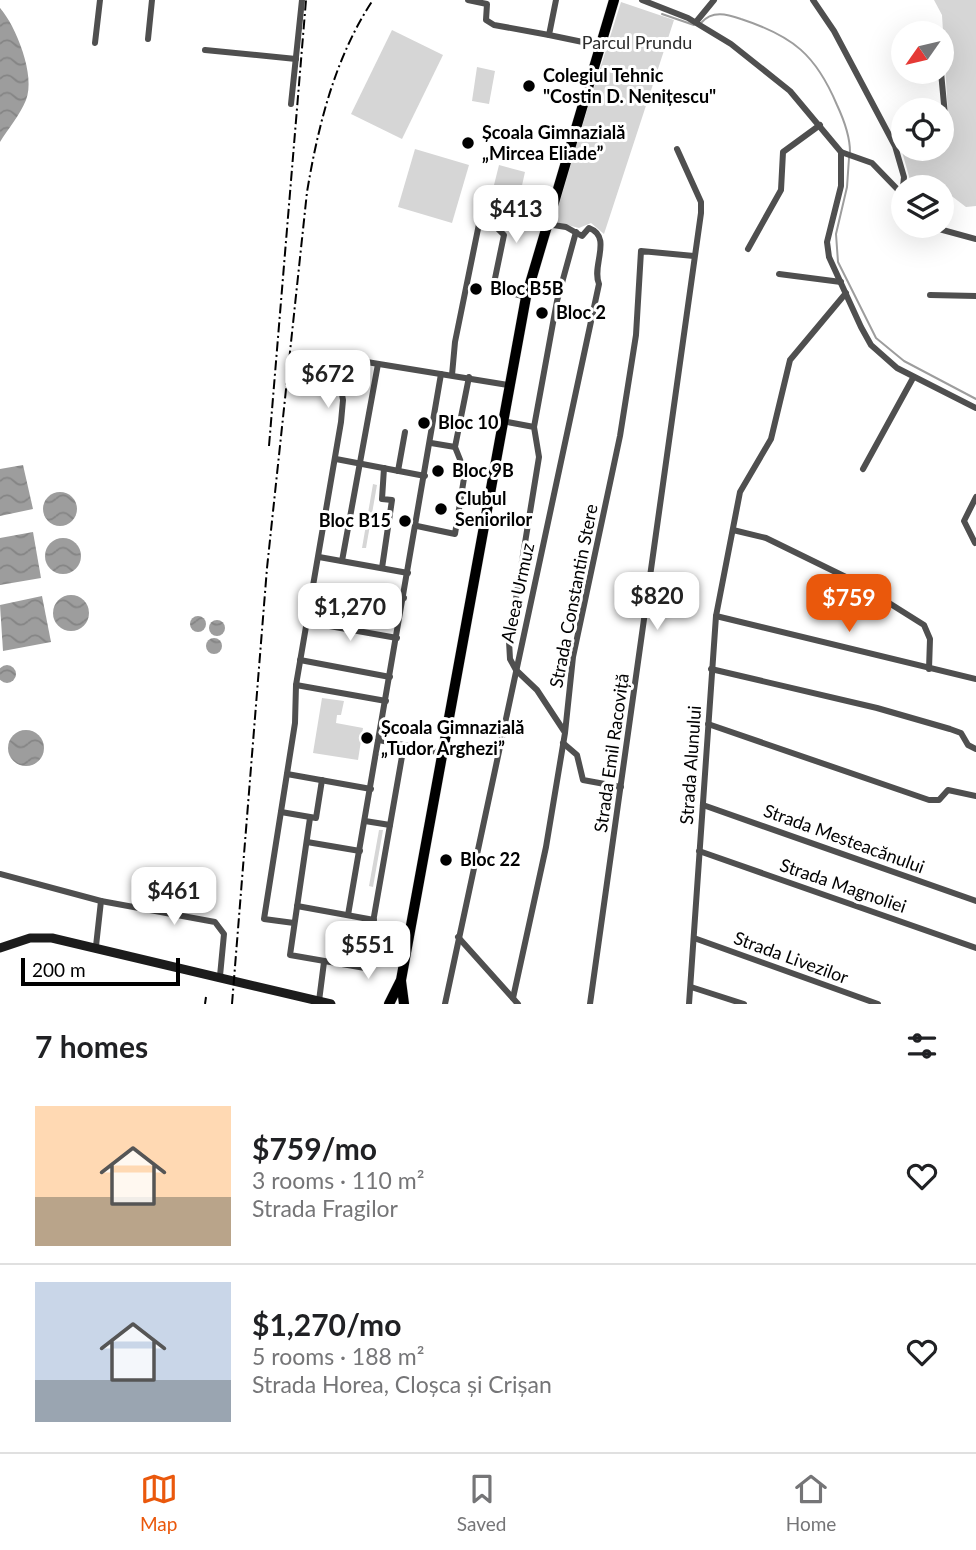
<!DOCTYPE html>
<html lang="en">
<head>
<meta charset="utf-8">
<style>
	:root { --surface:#fff; --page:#f6f6f6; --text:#202124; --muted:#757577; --line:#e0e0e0; --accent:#ea580c }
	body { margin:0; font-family:Lato,sans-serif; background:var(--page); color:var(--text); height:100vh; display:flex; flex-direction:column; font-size:26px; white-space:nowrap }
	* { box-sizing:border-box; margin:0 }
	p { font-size:23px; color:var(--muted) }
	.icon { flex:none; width:38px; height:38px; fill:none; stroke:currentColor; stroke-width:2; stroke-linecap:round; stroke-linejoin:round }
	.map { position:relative; height:1004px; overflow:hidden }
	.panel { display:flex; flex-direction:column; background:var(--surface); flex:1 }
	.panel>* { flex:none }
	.needle { width:46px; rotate:236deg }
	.controls { position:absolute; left:891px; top:21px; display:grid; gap:14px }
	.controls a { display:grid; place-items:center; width:63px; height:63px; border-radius:50%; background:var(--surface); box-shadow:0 7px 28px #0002; font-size:35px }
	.scale { position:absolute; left:21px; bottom:18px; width:159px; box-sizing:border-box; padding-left:7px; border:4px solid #000; border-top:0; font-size:19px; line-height:24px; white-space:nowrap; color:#000; -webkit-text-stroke:5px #fff; paint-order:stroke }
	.price { position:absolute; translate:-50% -60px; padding:0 16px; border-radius:14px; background:#fff; color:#222; font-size:23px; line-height:46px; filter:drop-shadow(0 2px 4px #0008) }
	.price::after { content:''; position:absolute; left:50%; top:42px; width:21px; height:16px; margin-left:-10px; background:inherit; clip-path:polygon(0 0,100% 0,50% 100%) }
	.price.on { background:var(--accent); color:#fff }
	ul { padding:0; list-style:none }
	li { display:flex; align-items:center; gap:21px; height:175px; padding:0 35px }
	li+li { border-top:2px solid var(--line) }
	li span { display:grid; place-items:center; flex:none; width:196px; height:140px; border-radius:0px; color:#555 }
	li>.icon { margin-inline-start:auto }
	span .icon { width:84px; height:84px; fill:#fffc; stroke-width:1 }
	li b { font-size:30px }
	h2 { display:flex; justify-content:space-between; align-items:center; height:84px; padding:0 35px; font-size:30px }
	.dock { display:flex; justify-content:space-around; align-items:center; height:98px; border-top:2px solid var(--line); background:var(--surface); font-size:19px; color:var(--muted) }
	.dock a { display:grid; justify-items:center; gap:4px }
	.dock .on { color:var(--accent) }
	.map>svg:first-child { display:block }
</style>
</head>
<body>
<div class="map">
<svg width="976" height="1004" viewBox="0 0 976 1004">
	<defs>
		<pattern id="water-waves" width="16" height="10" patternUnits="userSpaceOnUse" patternTransform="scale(1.75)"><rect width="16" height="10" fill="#9d9d9d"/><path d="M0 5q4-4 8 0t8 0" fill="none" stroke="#858585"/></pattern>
	</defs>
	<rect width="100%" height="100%" fill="#fff"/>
	<g fill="#d6d6d6">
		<polygon points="934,0 976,0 976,206 966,207 949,194 942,198 942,187 912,187 901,148 942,149 942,133 949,130 942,15"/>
		<polygon points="621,2 674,20 604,234 591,223 579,228 552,221"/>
		<polygon points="392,30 443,55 402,139 351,114"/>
		<polygon points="477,67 495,71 489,104 472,101"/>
		<polygon points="415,149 469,165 452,223 398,207"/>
		<polygon points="499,165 525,172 519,199 492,193"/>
		<polygon points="373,484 377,485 366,548 362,548"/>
		<polygon points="322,698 344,701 341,715 337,715 336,723 363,728 358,760 313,753"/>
		<polygon points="379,830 383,830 373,887 369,886"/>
	</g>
	<g fill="url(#water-waves)">
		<path d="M0,8C16,26 36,76 26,100C20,115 8,129 0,142Z"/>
		<polygon points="23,465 33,509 0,516 0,469"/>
		<circle cx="60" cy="509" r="17"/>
		<polygon points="33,532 41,578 0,585 0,538"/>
		<circle cx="63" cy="556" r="18"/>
		<circle cx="71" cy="613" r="18"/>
		<polygon points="42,596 51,642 3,651 0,605"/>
		<circle cx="198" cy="624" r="8"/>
		<circle cx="217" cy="628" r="8"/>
		<circle cx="214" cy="646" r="8"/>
		<circle cx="7" cy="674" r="9"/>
		<circle cx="26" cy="748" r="18"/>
	</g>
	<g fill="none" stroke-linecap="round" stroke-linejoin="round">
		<g stroke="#9d9d9d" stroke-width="2">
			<polyline points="662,14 694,25"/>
			<path d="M701,23C712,10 727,14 741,19C793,36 816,55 837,105C844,120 850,136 850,152"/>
			<polyline points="849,158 847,187 836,234 838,262 876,338 904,361 976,399"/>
		</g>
		<defs>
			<g id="primary">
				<polyline points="401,981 404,1004"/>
				<polyline points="389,1004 401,980 526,297 614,0"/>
			</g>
		</defs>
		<use href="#primary" stroke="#dbdbdb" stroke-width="11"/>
		<g stroke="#4f4f4f" stroke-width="6">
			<polyline points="468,0 487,4 486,20 494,25 549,35"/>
			<polyline points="556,0 549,35 602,46"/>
			<polyline points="642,0 688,18 731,44 790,91 841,152 872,163 903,195"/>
			<polyline points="813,0 834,31 895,146 904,177 903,187"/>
			<polyline points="696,22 714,0"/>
			<polyline points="148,39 152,0"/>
			<polyline points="95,43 100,0"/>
			<polyline points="205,50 296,59"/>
			<polyline points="941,72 946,126 942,132"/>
			<polyline points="291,104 302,0"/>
			<polyline points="841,152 841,186 827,242 829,257 861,327 871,345 897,368 976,408"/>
			<polyline points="928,226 976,239"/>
			<polyline points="748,249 781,190 783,152 820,125"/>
			<polyline points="779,274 841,282"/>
			<polyline points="930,295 976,296"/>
			<polyline points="314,363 336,362 336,357 508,385"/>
			<polyline points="452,375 455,342 479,224 496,227 504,235 493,288 526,297"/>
			<polyline points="502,421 534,427 539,457 509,641 510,659 516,670 537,690 564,731"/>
			<polyline points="534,427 557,301 576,232"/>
			<polyline points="431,443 455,447"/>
			<polyline points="336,459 425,476"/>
			<polyline points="863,469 913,378"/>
			<polyline points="398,471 405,432"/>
			<polyline points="417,526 455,534 465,472 455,447 469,377"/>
			<polyline points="733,530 766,538 854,581 924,625 930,639 929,669"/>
			<polyline points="975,543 964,521 976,497"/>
			<polyline points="319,557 408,573"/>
			<polyline points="342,561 378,364"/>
			<polyline points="382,568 392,500 382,499 384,468"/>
			<polyline points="312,596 347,602 349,589 404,598"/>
			<polyline points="716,616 976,679"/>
			<polyline points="307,622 397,638"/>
			<polyline points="300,660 390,677"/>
			<polyline points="711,669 877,708 950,729 961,733 968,745 976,749"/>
			<polyline points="296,685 386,701"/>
			<polyline points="708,724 929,800 939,800 948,790 976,796"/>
			<polyline points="379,740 442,753"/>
			<polyline points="563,743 577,755 583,780 621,787"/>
			<polyline points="287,774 371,789"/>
			<polyline points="703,805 976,901"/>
			<polyline points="281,812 316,818 322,780"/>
			<polyline points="310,818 290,955 365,968 404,745"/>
			<polyline points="365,821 390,825"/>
			<polyline points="307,842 360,851"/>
			<polyline points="699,851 976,948"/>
			<polyline points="0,874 101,901 215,922 224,934 220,976"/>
			<polyline points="297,906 374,920"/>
			<polyline points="348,915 441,374"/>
			<polyline points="294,923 264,919 295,723 296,685 341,422 343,400 336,362"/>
			<polyline points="458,937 518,1004"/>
			<polyline points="694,938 878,1004"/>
			<polyline points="96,946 101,901"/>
			<polyline points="369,947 406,954"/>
			<polyline points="691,987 744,1004"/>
			<polyline points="513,998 546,847 565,733 573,657 620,436 636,335 641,251 694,256"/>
			<polyline points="319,1001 324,962"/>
			<path d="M445,1004L599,284C591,266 613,237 589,228L582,236L566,227L547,224"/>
			<polyline points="590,1004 701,213 701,202 677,149"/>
			<polyline points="689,1004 716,616 740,492 771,439 790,360 846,293"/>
		</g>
		<polyline stroke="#1c1c1c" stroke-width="9" points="0,948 30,938 52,938 331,1004"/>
		<use href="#primary" stroke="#000" stroke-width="10"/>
		<g stroke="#000" stroke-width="2" stroke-dasharray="10 3.5 2 3.5" stroke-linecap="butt">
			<polyline points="269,446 306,0"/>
			<polyline points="205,1004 206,997"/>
			<path d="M232,1004L267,568L307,192C318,126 335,57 373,0"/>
		</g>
	</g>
	<g fill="#000" stroke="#fff" stroke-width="2.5">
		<circle cx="529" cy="86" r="7"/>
		<circle cx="468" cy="143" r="7"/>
		<circle cx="476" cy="289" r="7"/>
		<circle cx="542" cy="313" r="7"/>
		<circle cx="424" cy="423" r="7"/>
		<circle cx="438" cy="471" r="7"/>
		<circle cx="441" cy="509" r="7"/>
		<circle cx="405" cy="521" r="7"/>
		<circle cx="367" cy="738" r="7"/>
		<circle cx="446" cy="860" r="7"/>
	</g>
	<g text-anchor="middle" stroke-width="6" stroke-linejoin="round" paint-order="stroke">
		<g font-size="18" fill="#2d2d2d" stroke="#fff">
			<text x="637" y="49">Parcul Prundu</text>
		</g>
		<g font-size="18" font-weight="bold" fill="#000" stroke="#fff" text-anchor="start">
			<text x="543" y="82">Colegiul Tehnic<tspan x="543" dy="21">"Costin D. Nenițescu"</tspan></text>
			<text x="482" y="139">Școala Gimnazială<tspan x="482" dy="21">„Mircea Eliade”</tspan></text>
			<text x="490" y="295">Bloc B5B</text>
			<text x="556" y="319">Bloc 2</text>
			<text x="438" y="429">Bloc 10</text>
			<text x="452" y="477">Bloc 9B</text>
			<text x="455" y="505">Clubul<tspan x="455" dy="21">Seniorilor</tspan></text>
			<text x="391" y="527" text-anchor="end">Bloc B15</text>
			<text x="381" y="734">Școala Gimnazială<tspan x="381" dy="21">„Tudor Arghezi”</tspan></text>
			<text x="460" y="866">Bloc 22</text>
		</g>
		<g font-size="18" fill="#000" stroke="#fff">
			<text transform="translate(518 593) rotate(-78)" y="6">Aleea Urmuz</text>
			<text transform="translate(574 596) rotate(-79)" y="6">Strada Constantin Stere</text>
			<text transform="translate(612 753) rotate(-82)" y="6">Strada Emil Racoviță</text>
			<text transform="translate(691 765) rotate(-86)" y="6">Strada Alunului</text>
			<text transform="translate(844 839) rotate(20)" y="6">Strada Mesteacănului</text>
			<text transform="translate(843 886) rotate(19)" y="6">Strada Magnoliei</text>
			<text transform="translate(791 958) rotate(20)" y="6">Strada Livezilor</text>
		</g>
	</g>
</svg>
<div class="controls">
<a><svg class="needle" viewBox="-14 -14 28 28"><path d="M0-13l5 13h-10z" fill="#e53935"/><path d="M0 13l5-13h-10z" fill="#757577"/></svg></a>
<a><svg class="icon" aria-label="locate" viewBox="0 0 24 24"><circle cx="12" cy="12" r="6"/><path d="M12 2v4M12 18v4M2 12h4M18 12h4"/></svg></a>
<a><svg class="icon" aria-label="layers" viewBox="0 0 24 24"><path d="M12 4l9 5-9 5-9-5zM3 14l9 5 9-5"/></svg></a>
</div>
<div class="scale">200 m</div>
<b class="price" style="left:516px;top:245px">$413</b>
<b class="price" style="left:328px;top:410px">$672</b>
<b class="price" style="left:657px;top:632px">$820</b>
<b class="price on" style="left:849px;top:634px">$759</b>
<b class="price" style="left:350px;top:643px">$1,270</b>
<b class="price" style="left:174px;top:927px">$461</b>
<b class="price" style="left:368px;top:981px">$551</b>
</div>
<section class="panel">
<h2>7 homes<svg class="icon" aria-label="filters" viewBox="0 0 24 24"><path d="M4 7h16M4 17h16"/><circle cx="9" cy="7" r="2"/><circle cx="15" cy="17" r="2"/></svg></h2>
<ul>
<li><span style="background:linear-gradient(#ffd9b3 65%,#b9a48a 0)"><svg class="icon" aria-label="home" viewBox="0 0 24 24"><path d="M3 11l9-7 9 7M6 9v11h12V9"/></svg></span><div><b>$759/mo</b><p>3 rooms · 110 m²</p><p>Strada Fragilor</p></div><svg class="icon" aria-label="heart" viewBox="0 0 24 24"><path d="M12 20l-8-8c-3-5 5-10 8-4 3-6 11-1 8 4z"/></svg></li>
<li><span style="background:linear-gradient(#c9d6e8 70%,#9aa5b1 0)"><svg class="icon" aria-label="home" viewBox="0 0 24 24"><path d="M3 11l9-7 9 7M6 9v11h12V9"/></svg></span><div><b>$1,270/mo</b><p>5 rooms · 188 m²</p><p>Strada Horea, Cloșca și Crișan</p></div><svg class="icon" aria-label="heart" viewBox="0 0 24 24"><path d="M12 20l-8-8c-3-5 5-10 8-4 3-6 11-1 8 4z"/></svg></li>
</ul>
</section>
<nav class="dock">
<a class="on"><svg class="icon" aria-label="map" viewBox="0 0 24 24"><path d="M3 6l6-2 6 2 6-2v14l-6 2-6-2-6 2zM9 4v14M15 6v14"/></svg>Map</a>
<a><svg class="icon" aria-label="saved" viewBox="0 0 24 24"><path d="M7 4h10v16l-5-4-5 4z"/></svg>Saved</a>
<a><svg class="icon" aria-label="home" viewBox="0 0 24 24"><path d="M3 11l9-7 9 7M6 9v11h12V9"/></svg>Home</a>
</nav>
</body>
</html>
